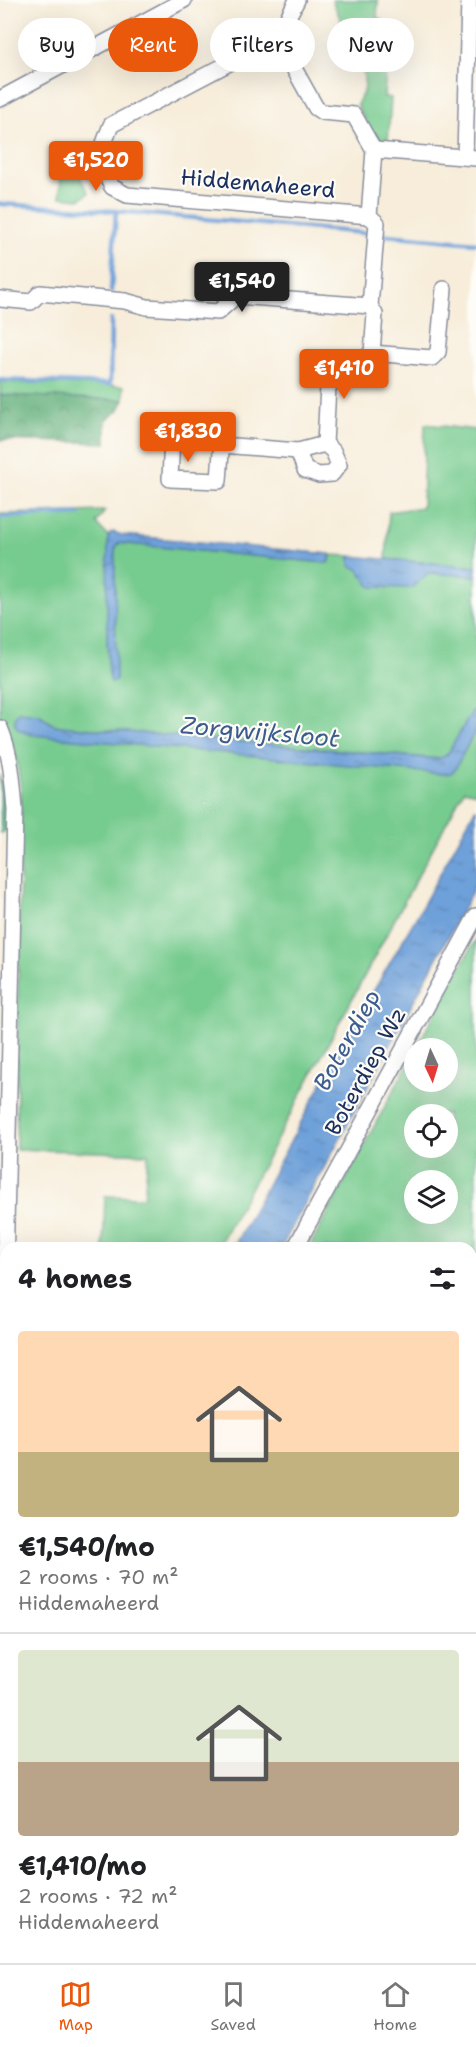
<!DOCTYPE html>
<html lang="en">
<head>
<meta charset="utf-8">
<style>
	:root { --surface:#fff; --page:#f6f6f6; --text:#202124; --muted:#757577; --line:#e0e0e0; --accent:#ea580c }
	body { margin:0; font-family:"Shantell Sans",sans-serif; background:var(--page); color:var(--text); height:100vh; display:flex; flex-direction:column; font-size:22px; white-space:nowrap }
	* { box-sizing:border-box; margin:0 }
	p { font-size:20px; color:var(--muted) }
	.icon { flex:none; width:33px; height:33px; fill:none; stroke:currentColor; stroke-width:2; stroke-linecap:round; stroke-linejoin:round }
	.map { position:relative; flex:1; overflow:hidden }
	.details { position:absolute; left:0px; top:1242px; width:477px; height:722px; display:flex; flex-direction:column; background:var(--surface); border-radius:18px 18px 0 0; box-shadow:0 6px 24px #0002 }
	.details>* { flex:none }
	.banner { position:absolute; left:18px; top:18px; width:441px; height:54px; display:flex; gap:12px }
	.needle { width:39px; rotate:176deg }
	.controls { position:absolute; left:404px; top:1038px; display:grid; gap:12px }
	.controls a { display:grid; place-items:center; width:54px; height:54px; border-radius:50%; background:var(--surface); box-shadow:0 6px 24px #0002; font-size:30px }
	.price { position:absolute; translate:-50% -51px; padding:0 14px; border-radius:6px; background:var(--accent); color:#fff; font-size:20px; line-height:39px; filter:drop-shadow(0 2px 3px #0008) }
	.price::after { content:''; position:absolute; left:50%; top:36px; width:18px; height:14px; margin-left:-9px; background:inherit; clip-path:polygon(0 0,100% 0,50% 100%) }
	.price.selected { background:#222; color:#fff }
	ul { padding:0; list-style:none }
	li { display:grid; align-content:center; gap:12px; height:318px; padding:0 18px }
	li+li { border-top:2px solid var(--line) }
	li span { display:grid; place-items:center; height:186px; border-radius:6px; color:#555 }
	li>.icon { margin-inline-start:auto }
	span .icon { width:108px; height:108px; fill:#fffc; stroke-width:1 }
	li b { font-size:26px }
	h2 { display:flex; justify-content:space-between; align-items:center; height:72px; padding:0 18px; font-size:26px }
	.tag { padding:0 21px; border-radius:27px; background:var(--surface); box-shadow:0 6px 24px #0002; font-size:21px; line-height:54px }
	.tag.selected { background:var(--accent); color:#fff }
	.menu { display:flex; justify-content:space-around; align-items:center; height:84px; border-top:2px solid var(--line); background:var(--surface); font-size:16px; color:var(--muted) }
	.menu a { display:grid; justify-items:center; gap:3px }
	.menu .selected { color:var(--accent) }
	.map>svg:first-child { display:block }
</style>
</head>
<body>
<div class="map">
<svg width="476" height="1963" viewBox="0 0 476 1963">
	<defs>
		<pattern id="forest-crowns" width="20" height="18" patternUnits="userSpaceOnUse" patternTransform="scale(1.5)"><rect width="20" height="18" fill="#60af79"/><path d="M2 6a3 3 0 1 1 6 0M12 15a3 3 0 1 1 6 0" fill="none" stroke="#4e8f66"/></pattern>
		<pattern id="cemetery-stones" width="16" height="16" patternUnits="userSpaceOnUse" patternTransform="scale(1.5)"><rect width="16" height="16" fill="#76cb8e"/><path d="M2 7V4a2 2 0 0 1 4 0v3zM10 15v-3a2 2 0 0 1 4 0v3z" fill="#60a577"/></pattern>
		<pattern id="water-ripples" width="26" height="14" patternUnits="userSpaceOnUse" patternTransform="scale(1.5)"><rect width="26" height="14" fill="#6ea0d9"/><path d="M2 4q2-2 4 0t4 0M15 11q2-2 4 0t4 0" fill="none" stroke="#5a83b3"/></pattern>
	</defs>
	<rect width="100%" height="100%" fill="#fdfcf7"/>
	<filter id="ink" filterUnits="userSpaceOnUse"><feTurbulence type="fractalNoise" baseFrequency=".0167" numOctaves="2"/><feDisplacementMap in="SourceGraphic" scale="12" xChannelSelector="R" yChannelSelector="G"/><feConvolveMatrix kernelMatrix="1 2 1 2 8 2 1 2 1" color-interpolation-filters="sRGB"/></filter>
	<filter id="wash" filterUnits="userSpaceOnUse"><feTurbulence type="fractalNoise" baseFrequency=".008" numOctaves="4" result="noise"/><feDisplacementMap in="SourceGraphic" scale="24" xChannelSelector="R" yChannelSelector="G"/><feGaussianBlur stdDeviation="1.35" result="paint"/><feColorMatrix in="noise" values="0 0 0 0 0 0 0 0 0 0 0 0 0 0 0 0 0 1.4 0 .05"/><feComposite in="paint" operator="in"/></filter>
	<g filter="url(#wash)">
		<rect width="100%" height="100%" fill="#f7edda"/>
		<g fill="#76cb8e" stroke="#487d76" stroke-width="1.5" fill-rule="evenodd">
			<polygon points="332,0 378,0 377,18 382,19 382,29 389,29 384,97 391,98 388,142 382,142 377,136 373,135 357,105 365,88 363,70"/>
			<polygon points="70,159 89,193 80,199 60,197 61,162"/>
			<polygon points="0,382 124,386 124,400 0,395"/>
			<polygon points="425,424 476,430 476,567 386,559 389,512 422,507"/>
			<polygon points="105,511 96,523 108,536 107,646 115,550 117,545 121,543 326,563 330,562 331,555 350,556 350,566 412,588 427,573 476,576 476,705 449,752 442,759 59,726 52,724 42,716 18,713 15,724 443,774 453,771 455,769 476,729 476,793 464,790 266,1160 217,1248 103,1248 105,1196 144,1197 148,1154 16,1149 21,790 15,750 0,718 0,514"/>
			<polygon points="0,775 3,787 6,831 1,833"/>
			<path d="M476,939V1872H471V1248H309L414,1052V1082H447V1048H416ZM414,1114H447V1148H414ZM414,1180H447V1214H414Z"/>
		</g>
		<polygon fill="url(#forest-crowns)" stroke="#3e6f6c" stroke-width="1.5" points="0,395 124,400 118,411 106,420 106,443 0,440"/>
		<polygon fill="url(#cemetery-stones)" stroke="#487d76" stroke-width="1.5" points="471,1903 476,1908 476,1963 101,1963 101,1959 106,1958 471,1958"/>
		<g fill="url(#water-ripples)" stroke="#44689c" stroke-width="1.5">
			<path d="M113,532L122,535L330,554V562L326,563L118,543L115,550L116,679L114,682H111C104,672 108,559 108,538L110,533Z"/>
			<polygon points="350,556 476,567 476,576 428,573 412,588 371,587 358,569 350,566"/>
			<path d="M476,705V729L455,769L451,773L443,774L33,735C20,732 9,726 18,712L39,714L52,724L59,726L438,759L447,755Z"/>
			<polygon points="476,807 476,885 281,1248 233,1248 343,1044 417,916"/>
			<polygon points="6,1659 6,1737 0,1747 0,1670"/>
		</g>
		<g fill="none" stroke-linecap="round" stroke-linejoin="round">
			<g stroke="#6ea0d9" stroke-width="4.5">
				<polyline points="0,204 116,211 476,243"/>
				<polyline points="111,291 116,211"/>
				<polyline points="0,380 110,384 111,320"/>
				<polyline points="0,517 80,514"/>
			</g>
		</g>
	</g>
	<g filter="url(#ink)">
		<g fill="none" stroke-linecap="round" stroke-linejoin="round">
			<defs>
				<g id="minor">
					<polyline points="277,38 111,125 98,159 112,187 127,195 369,216"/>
					<polyline points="0,99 184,0"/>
					<polyline points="374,150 476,158"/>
					<polyline points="465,157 469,0"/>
					<polyline points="0,299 31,302 40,293 125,301 147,307 218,312 236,296 370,306"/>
					<polyline points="372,353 432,358 438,352 444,289"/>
					<polygon points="202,433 222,437 219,481 170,479 172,437"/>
					<polyline points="221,445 298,451 325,444 328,386 372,353 375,314 370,306 377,223 369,216 374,150 354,115 322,112 316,108 277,38 297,0"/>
					<polyline points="298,451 305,470 319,475 332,474 339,465 333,451 325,444"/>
					<path d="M0,728C11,754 13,782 15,810L4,1318L6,1339"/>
					<polyline points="295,1248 476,916"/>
					<polyline points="0,1644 6,1634"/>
					<polyline points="0,1760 6,1751"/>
				</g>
			</defs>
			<use href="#minor" stroke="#898e9c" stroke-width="18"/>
			<use href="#minor" stroke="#fff" stroke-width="15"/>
		</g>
	</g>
	<g text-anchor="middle" stroke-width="4.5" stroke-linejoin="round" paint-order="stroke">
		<g font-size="22" fill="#1b2f5e" stroke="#fdfcf7">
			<text transform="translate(258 183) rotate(5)" y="8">Hiddemaheerd</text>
			<text transform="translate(365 1071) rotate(-61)" y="8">Boterdiep Wz</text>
		</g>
		<g font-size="24" font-style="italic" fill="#3c5c8f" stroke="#fdfcf7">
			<text transform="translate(260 732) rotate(5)" y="8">Zorgwijksloot</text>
			<text transform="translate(347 1040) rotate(-61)" y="8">Boterdiep</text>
		</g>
	</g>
</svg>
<div class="controls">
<a><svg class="needle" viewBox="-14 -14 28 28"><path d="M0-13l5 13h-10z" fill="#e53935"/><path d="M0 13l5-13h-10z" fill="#757577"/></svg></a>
<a><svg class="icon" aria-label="locate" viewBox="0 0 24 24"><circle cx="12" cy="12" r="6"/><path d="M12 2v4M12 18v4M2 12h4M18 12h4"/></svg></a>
<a><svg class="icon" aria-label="layers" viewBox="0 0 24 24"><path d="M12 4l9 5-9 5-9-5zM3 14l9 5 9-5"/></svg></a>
</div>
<b class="price" style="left:96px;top:192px">€1,520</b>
<b class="price selected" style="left:242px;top:313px">€1,540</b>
<b class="price" style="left:344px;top:400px">€1,410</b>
<b class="price" style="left:188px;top:463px">€1,830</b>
<div class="banner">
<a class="tag">Buy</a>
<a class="tag selected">Rent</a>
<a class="tag">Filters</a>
<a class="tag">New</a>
</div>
<section class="details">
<h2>4 homes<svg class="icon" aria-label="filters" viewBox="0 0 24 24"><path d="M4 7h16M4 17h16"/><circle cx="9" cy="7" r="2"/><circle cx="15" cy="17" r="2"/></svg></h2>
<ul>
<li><span style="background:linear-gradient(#ffd9b3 65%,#c2b280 0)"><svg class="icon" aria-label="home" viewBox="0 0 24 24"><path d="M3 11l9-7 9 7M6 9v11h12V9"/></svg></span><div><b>€1,540/mo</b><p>2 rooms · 70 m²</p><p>Hiddemaheerd</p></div></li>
<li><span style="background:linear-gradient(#dfe7d0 60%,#b9a48a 0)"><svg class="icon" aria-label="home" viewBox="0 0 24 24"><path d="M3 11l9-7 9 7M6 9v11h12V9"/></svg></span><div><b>€1,410/mo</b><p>2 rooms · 72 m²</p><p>Hiddemaheerd</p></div></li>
</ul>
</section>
</div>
<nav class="menu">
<a class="selected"><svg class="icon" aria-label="map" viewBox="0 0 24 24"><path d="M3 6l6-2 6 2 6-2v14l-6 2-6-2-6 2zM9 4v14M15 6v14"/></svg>Map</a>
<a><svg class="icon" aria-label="saved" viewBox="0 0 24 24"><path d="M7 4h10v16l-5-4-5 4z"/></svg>Saved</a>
<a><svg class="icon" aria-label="home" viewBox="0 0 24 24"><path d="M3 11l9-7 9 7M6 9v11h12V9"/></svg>Home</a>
</nav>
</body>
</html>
